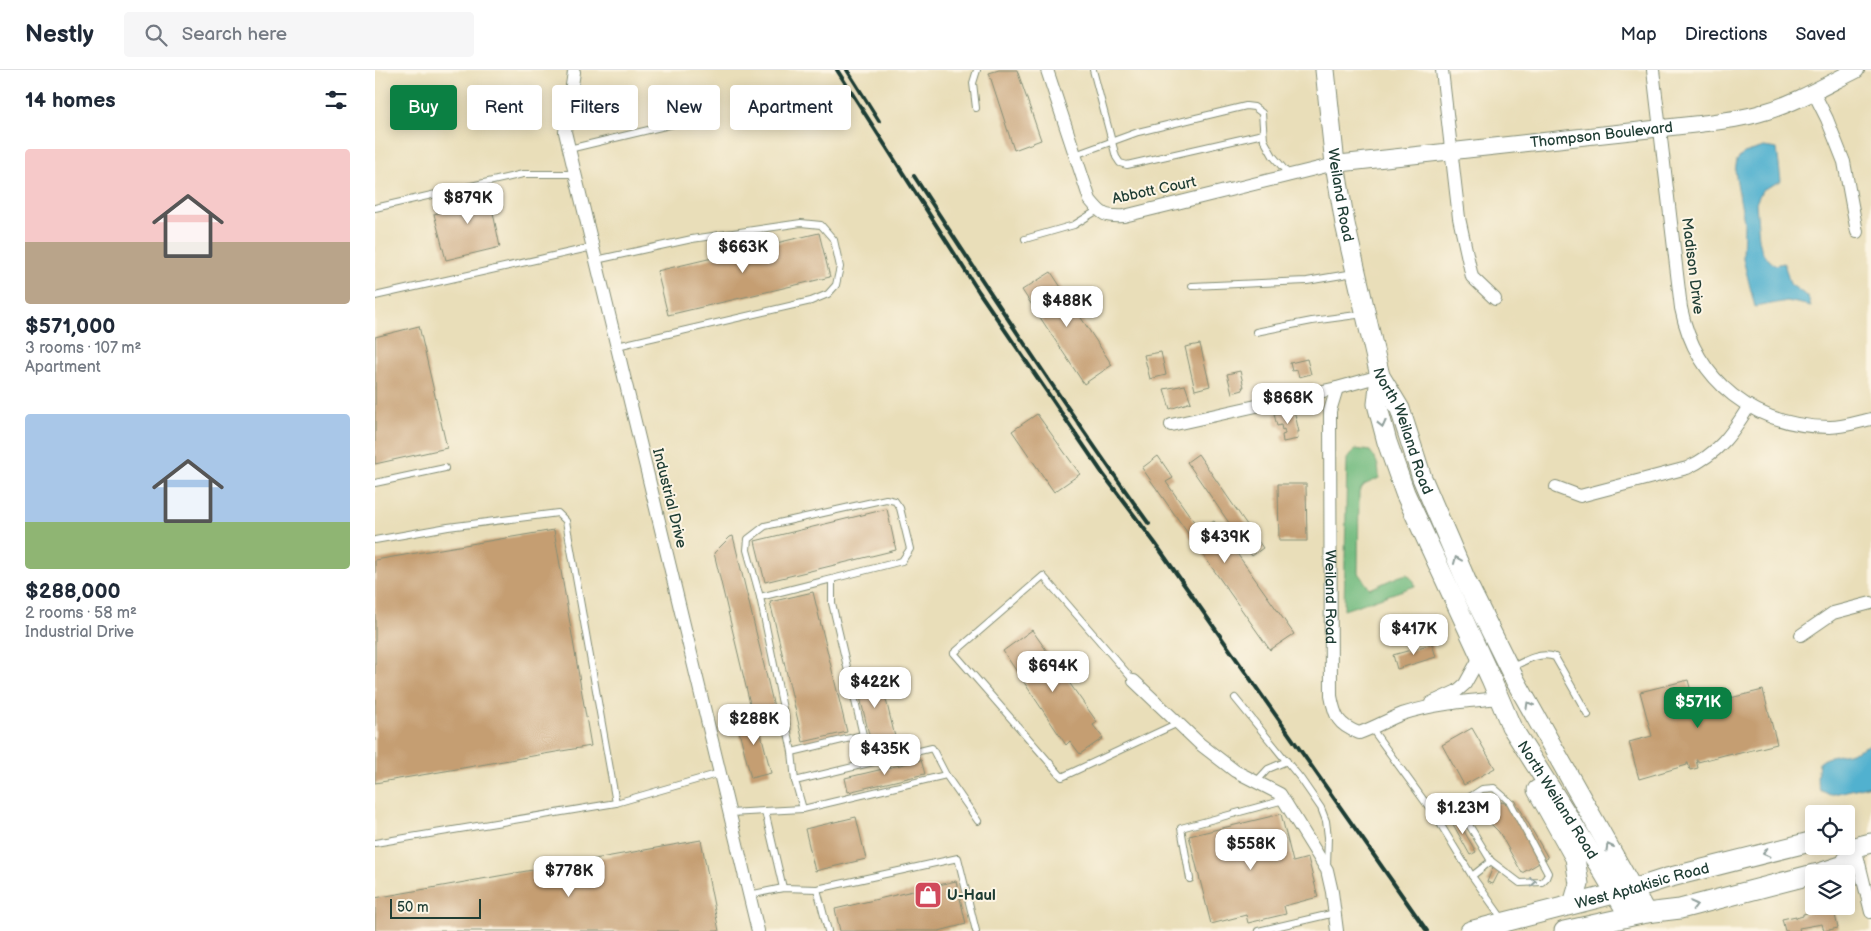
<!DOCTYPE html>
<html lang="en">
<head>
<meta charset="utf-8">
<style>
	:root { --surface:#fff; --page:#f6f6f7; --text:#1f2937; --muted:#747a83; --line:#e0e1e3; --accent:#0b8043 }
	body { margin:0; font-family:"Balsamiq Sans",sans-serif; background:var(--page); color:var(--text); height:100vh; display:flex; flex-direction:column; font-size:19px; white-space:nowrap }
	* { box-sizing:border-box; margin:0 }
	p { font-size:16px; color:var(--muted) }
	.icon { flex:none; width:28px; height:28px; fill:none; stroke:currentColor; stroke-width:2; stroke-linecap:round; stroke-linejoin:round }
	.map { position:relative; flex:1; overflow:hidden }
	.sheet { display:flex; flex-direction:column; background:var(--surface); width:375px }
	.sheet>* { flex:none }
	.banner { position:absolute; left:15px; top:15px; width:475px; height:45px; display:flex; gap:10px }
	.controls { position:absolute; left:1430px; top:735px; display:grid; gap:10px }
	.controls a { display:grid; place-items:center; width:50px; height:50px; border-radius:5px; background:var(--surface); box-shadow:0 2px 12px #0003; font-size:25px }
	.scale { position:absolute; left:15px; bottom:12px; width:91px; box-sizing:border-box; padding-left:5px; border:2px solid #1f3d34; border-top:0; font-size:14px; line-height:18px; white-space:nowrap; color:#1f3d34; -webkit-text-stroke:4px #fcf5e5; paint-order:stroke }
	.price { position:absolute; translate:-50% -42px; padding:0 11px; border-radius:10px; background:#fff; color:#222; font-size:16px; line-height:32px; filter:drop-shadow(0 1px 2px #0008) }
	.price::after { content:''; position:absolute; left:50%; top:30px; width:15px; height:11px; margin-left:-8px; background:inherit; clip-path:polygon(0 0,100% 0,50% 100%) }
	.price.selected { background:var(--accent); color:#fff }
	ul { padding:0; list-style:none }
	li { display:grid; align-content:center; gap:10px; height:265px; padding:0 25px }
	li span { display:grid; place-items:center; height:155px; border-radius:5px; color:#555 }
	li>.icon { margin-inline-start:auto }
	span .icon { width:90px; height:90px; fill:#fffc; stroke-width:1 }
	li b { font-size:21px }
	h2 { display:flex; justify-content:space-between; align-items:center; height:60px; padding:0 25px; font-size:21px }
	.chip { padding:0 18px; border-radius:5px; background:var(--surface); box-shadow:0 2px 12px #0003; font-size:18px; line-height:45px }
	.chip.selected { background:var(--accent); color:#fff }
	header { display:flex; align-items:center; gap:30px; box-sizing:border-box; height:70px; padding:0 25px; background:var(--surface); border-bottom:1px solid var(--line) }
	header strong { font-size:24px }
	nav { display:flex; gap:28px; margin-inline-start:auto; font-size:18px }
	.search { width:350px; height:45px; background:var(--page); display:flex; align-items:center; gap:12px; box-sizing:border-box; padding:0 18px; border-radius:5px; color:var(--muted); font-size:19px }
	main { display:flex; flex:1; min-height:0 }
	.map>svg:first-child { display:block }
</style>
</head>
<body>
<header>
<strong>Nestly</strong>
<div class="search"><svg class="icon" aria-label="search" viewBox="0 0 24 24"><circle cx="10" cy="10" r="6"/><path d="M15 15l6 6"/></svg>Search here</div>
<nav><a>Map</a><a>Directions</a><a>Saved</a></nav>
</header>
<main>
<section class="sheet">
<h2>14 homes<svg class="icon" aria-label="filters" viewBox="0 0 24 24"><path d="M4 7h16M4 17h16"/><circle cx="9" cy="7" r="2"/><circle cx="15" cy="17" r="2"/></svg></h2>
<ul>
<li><span style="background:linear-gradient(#f6c9c9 60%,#b9a48a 0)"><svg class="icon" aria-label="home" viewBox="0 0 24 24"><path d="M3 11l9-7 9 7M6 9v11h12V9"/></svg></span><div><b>$571,000</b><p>3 rooms · 107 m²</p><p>Apartment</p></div></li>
<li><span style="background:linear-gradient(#a9c7e8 70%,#8fb573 0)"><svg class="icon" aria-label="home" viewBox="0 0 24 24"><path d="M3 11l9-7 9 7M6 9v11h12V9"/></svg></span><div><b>$288,000</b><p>2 rooms · 58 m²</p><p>Industrial Drive</p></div></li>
</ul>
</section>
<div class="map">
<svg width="1496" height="861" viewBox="0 0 1496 861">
	<rect width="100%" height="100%" fill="#fcf5e5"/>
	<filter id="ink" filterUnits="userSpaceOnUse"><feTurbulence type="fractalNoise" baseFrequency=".02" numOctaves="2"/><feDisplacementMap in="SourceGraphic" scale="10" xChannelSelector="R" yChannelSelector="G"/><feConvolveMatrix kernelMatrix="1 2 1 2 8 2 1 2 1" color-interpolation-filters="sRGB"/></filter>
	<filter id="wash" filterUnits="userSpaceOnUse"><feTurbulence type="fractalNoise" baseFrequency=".0096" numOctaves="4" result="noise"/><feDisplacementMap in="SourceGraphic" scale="20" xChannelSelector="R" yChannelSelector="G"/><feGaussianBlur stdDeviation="1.12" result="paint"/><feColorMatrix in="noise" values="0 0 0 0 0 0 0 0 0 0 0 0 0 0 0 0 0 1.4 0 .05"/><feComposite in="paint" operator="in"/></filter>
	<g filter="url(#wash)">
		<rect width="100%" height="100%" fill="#e9deb9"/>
		<path fill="#75bc81" stroke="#4a7c5a" d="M980,379L995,381C1002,390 1004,396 1004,408L989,415L984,422L983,503L995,519C1007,514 1020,507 1032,504L1039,511L1040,516L969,540L972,389Z"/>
		<g fill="#51b1cf" stroke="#387782">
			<polygon points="1389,77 1402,79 1406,111 1387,120 1381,133 1384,169 1387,182 1399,195 1409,193 1415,214 1433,227 1436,236 1412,231 1380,237 1368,189 1369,152 1360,101 1362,90 1369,83"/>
			<polygon points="1496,674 1496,715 1455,725 1445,720 1442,709 1444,693 1451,688 1481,681"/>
		</g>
		<g id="blocks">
			<g fill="#c59e72">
				<polygon points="624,0 642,0 666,70 639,80 614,3"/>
				<polygon points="113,118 125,177 71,190 59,144 78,139 76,127"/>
				<polygon points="444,163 455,207 293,245 282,201"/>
				<polygon points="676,202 737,295 709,314 647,220"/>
				<polygon points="44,256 72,378 0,394 0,267"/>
				<polygon points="825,274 835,316 820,320 810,277"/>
				<polygon points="786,282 791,305 775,309 769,285"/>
				<polygon points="932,289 936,304 924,307 922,300 917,301 915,293"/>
				<polygon points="865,301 869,317 867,317 868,320 857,323 852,304"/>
				<polygon points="810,315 816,332 795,339 789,319"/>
				<polygon points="915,338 916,341 919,340 924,362 922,362 923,369 908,372 907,365 910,364 909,359 907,360 906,355 902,356 899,344 912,341 912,339"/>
				<polygon points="662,344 705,404 679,422 637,361"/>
				<polygon points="823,384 888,478 877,486 812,392"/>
				<polygon points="783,386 798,408 791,412 825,460 839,451 919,564 895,580 767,398"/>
				<polygon points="903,414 931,414 932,471 904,471"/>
				<polygon points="512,439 521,480 390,512 380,471"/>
				<polygon points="179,460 216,676 0,713 0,490"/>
				<polygon points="358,466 399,637 377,642 339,483 355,467"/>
				<polygon points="438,522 472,662 428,672 395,532"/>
				<polygon points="1055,554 1061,567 1052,571 1046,558"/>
				<polygon points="657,560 722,652 718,655 728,668 705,684 695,671 691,675 628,581"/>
				<polygon points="1057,574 1061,587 1022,599 1018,585"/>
				<polygon points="481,601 506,609 521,671 497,677 479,602"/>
				<polygon points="1313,610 1321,640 1344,634 1343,631 1388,620 1402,674 1357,685 1357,683 1323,692 1323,690 1321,690 1323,698 1315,700 1313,693 1312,693 1312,695 1264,709 1254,672 1277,666 1265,622"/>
				<polygon points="381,644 396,703 376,708 361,649"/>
				<polygon points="1097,658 1120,698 1089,715 1067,675"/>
				<polygon points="546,690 550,704 473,722 470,708"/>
				<polygon points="1140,730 1173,788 1147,803 1124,762 1114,752 1112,745 1114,739 1119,734 1127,732 1132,734"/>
				<polygon points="906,744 918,792 933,788 943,827 909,836 911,844 873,853 871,845 836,854 814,766"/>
				<polygon points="1079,744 1101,782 1095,785 1074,747"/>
				<polygon points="481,747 491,789 440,801 430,759"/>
				<polygon points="326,770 344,861 0,861 0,828"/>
				<polygon points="1118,797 1125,800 1118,814 1112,812"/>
				<polygon points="581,811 591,854 564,861 465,861 460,839"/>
				<polygon points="1447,836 1458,836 1463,858 1449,861 1447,854 1424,858 1425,861 1410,861 1407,849 1421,846 1421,848 1428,846 1428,844 1448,839"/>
			</g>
		</g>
	</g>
	<g filter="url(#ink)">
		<use href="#blocks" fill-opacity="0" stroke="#848e76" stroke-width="1"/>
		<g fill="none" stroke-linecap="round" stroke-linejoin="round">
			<defs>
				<g id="service">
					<polyline points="718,0 741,87 745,93 752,95 888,64"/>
					<polyline points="601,38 598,13 602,0"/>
					<polyline points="194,79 311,51"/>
					<polyline points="700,85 763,62 871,36 879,37 887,43 889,70 898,86 914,105"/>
					<polyline points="0,138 148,104 200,104"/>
					<polyline points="650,169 699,155 723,140"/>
					<polyline points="221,190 317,169 426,153 446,155 459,170 465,197 461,215 453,224 436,231 242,276"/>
					<polyline points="817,216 932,211 979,203"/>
					<polyline points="0,226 218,177"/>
					<polyline points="881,262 937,251 989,244"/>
					<polyline points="0,413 70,398"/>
					<polyline points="0,470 73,457 183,443 191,451 241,733"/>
					<polyline points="385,527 417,682"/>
					<path d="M1136,598C1149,591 1166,581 1180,587L1213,645"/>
					<polyline points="759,611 668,506 579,583 687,707 803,653"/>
					<polyline points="860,628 926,709 946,738 951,751 953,767 952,796"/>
					<polyline points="997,659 1061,747 1081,733 1082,735 1116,791 1145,813 1167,812 1171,808 1173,803 1135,732 1119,718 1107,719 1082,735"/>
					<polyline points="420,711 417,682 488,665 457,533 457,509 527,491 535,479 525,438 520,431 511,429 390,456 373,469 372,480 385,527 457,509"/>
					<polyline points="881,712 893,699 912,691"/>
					<polyline points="428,739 420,711 557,678 571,705"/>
					<polyline points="390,741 428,739 571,705 603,751"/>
					<polyline points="355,743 390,741 408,818"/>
					<polyline points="1061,747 1097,806 1129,851"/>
					<polyline points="0,773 241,733 345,703"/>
					<polyline points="1097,806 1116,791"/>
					<polyline points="815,809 806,758 909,730"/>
					<polyline points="442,819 583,788 601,861"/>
					<polyline points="374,825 408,818 442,819 453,861"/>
					<polyline points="883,861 960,843"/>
				</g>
				<g id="minor">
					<path d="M672,0L715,130C727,145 730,147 749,146L960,94"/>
					<polyline points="1067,0 1084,148 1097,207 1120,229"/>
					<path d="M1278,0L1306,238C1321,312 1380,357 1455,357C1468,357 1483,352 1496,349"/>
					<polyline points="199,2 190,62 383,861"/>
					<polyline points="1438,21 1452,49 1469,92 1482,162"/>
					<path id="s1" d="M962,318L955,341L956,626C960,647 963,655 984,663C999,658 1012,650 1027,644C1058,634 1092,631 1124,628"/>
					<polyline points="796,355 962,318 1005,306"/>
					<path d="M1181,417L1205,426L1312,398C1344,383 1356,365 1374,336"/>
					<polyline points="1426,565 1458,543 1496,533"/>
					<polyline points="759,611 825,674 860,701 905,724 952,800 957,822 962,861"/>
					<polyline points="1056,633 1082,621 1090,614 1105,587"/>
					<polyline points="1480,777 1496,842"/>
				</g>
				<g id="tertiary">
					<path id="s2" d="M960,94L1324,54C1346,51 1368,49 1389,42C1421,33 1451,15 1481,0"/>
				</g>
				<g id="secondary">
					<path id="s3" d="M950,0L960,94L970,154L1005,306L1025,339L1047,408L1093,515L1140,610L1271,843"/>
					<path id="s4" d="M1005,306L1002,334L1012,372L1030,423L1116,609L1136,656L1225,797L1254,846"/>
					<polyline points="1162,720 1200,788 1204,814 1198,834"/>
					<polyline points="1441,804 1469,795 1480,777 1496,773"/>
					<path id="s5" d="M1095,861L1258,819L1292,808L1439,771"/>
					<polyline points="1189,861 1271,843 1305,839 1439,804"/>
				</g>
			</defs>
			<use href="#service" stroke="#848e76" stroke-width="8"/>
			<use href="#minor" stroke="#848e76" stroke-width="14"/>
			<use href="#tertiary" stroke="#848e76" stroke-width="18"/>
			<use href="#secondary" stroke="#848e76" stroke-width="21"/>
			<use href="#service" stroke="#fff" stroke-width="6"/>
			<use href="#minor" stroke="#fff" stroke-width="12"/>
			<use href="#tertiary" stroke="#fff" stroke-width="16"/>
			<use href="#secondary" stroke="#fff" stroke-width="19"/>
			<g stroke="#1f3d34" stroke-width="4">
				<polyline points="462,0 604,222 728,404 780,473 1052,861"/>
				<polyline points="472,0 504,51"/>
				<path d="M539,106C615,223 692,340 774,454"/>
			</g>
		</g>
		<defs><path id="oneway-chevron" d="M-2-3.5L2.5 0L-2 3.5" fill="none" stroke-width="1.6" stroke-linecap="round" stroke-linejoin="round" transform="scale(1.25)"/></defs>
		<g stroke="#8f9e9a">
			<use href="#oneway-chevron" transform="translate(1007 354) rotate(76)"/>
			<use href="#oneway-chevron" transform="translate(1082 490) rotate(-113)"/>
			<use href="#oneway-chevron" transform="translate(1154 635) rotate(-119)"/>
			<use href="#oneway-chevron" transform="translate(1234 777) rotate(-119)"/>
			<use href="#oneway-chevron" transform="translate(1391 783) rotate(166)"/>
			<use href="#oneway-chevron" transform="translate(1158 812) rotate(-3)"/>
			<use href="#oneway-chevron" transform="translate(1319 835) rotate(-14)"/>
		</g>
	</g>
	<defs>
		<symbol id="shop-square" viewBox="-11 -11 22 22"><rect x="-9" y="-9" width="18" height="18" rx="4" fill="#d1495b" stroke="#fcf5e5"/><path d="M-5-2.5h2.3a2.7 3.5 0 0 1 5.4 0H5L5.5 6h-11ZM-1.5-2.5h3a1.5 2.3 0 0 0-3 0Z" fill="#fff"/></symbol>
	</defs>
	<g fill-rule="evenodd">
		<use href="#shop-square" x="537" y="809" width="32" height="32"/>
	</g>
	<g text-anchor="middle" stroke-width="4" stroke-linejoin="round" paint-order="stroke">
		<g font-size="15" fill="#1f3d34" stroke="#fcf5e5">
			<text dy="5" stroke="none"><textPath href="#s2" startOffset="268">Thompson Boulevard</textPath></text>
			<text transform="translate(779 120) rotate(-12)" y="5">Abbott Court</text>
			<text dy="5" stroke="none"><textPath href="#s3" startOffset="126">Weiland Road</textPath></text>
			<text transform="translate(1318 196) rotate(83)" y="5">Madison Drive</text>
			<text dy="5" stroke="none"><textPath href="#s3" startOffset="371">North Weiland Road</textPath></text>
			<text transform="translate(295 428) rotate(76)" y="5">Industrial Drive</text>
			<text dy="5" stroke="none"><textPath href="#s1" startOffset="210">Weiland Road</textPath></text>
			<text dy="5" stroke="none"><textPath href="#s4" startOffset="465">North Weiland Road</textPath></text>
			<text dy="5" stroke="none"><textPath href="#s5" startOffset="178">West Aptakisic Road</textPath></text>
		</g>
		<g font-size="15" font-weight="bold" fill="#1f3d34" stroke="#fcf5e5" text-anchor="start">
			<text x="572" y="830">U-Haul</text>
		</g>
	</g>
</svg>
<div class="controls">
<a><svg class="icon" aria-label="locate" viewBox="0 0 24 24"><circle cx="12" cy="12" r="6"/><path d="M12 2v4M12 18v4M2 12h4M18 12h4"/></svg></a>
<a><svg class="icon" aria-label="layers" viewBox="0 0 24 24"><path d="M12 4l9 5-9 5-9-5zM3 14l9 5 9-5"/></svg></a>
</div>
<div class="scale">50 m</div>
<b class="price" style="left:93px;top:155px">$879K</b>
<b class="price" style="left:368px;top:204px">$663K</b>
<b class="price" style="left:692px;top:258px">$488K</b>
<b class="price" style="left:913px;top:355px">$868K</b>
<b class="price" style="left:850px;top:494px">$439K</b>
<b class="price" style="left:1039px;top:586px">$417K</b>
<b class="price" style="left:678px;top:623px">$694K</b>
<b class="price" style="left:500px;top:639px">$422K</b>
<b class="price selected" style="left:1323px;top:659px">$571K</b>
<b class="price" style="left:379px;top:676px">$288K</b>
<b class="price" style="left:510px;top:706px">$435K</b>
<b class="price" style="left:1088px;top:765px">$1.23M</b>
<b class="price" style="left:876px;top:801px">$558K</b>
<b class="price" style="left:194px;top:828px">$778K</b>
<div class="banner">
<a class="chip selected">Buy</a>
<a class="chip">Rent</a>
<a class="chip">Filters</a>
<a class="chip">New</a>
<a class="chip">Apartment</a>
</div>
</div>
</main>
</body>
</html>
